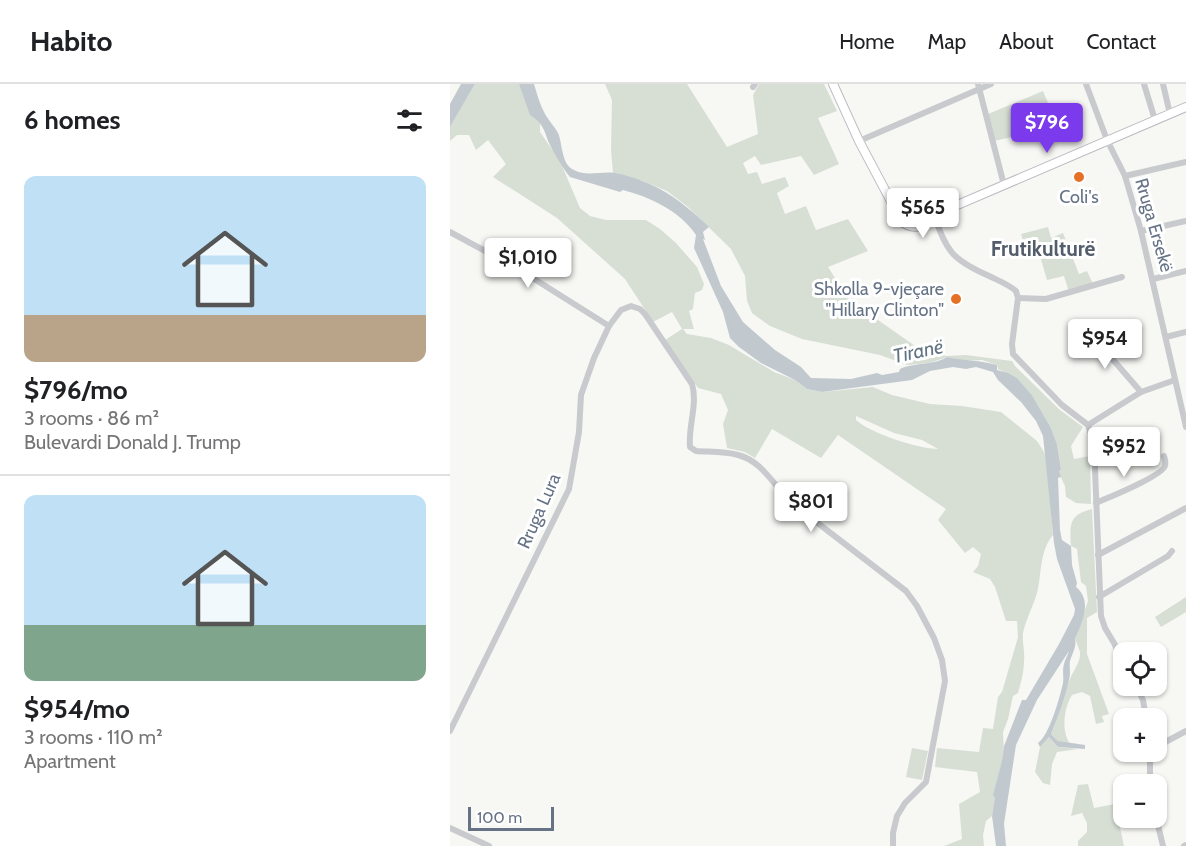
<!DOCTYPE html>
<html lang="en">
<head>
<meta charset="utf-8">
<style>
	:root { --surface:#fff; --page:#f2f2f2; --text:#202124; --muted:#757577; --line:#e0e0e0; --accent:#7c3aed }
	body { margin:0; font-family:Cabin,sans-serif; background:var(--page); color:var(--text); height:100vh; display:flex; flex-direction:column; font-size:22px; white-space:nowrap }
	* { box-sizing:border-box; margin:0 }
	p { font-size:20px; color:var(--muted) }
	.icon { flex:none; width:33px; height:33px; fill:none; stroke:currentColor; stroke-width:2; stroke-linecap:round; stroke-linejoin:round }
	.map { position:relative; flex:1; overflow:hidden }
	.drawer { display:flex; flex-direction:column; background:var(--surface); width:450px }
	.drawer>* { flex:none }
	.controls { position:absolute; left:663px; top:558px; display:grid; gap:12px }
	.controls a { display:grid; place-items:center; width:54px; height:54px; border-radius:12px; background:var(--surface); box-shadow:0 2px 4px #0004; font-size:30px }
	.scale { position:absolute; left:18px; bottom:15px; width:86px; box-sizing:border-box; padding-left:6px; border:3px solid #667386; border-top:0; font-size:16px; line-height:21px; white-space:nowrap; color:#667386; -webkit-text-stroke:4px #fff; paint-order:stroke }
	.price { position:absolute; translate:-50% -51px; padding:0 14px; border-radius:6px; background:#fff; color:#222; font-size:20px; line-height:39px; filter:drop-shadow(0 2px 3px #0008) }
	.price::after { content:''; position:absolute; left:50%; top:36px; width:18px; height:14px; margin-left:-9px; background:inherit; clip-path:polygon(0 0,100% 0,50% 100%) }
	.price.selected { background:var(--accent); color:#fff }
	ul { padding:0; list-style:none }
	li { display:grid; align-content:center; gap:12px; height:318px; padding:0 24px }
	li+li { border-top:2px solid var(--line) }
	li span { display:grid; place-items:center; height:186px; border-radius:12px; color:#555 }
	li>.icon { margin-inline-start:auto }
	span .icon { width:108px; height:108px; fill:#fffc; stroke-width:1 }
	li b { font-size:26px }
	h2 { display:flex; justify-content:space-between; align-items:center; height:72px; padding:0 24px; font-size:26px }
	header { display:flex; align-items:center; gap:36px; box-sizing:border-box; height:84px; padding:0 30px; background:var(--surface); border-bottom:2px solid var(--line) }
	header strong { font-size:28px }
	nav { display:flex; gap:33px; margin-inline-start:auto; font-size:21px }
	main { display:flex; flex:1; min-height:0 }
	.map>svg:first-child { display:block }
</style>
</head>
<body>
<header>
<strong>Habito</strong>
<nav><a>Home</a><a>Map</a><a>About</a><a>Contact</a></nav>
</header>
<main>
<section class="drawer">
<h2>6 homes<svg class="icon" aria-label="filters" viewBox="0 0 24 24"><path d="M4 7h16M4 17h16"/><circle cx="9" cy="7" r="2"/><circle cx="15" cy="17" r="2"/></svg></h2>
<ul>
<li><span style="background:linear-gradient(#bfe0f5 75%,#b9a48a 0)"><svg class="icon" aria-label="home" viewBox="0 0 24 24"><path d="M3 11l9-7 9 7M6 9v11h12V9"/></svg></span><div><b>$796/mo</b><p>3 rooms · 86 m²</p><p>Bulevardi Donald J. Trump</p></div></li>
<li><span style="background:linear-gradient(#bfe0f5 70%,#7fa58c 0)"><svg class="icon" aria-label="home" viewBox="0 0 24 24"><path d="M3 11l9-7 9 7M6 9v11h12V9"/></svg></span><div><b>$954/mo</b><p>3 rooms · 110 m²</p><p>Apartment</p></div></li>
</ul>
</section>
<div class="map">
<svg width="736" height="762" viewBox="0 0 736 762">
	<rect width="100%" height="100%" fill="#f7f7f4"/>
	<g fill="#d7dfd5" fill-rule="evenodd">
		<path d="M25,0H69L90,38V48L110,77L130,124L140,132L156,136H196L210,145L226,159L247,183L254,200L252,206L245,209L243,225L239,227L244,245H233L237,250L261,254L279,261L324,288L345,296L357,305L372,308L423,303L442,311L480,320L512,322L551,328L587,357L594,368L597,379L603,451C589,468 592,490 587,509C583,523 576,535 573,549C572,558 575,567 574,577C574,587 571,599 568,609L563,612L558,635L553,648L554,669L542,732L536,737L533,751L534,762H494L512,755L509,720L530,708L527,688L485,683L487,664L529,668L533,644L543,645L548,613L552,608L568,553L567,537H556L545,503L540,495L523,488L528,482L531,470L523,463L515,469L488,436L496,425L388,351L371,374L322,345L305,374L295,368L277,364L273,340L278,326L271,310L248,304L215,256L232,245L222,228L203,238L175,195L107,134L43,93L56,80L38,56L26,66L19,51H7L0,57V43ZM406,332L444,349L472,356L488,365C469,365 420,349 406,336Z"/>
		<polygon points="155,0 237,0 277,63 308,50 303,11 309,0 374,0 387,27 368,34 389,80 364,91 351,72 311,81 305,72 293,79 298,90 307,88 312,100 335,93 339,102 327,109 335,130 356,122 366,146 398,135 418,167 378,183 405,225 428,236 468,264 496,272 516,271 562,277 565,282 610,326 633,343 621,362 624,375 640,372 641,420 626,419 616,413 615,402 608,387 611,384 607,360 601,344 582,311 567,294 548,285 547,281 532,276 514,277 497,273 480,279 457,281 430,271 352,255 320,242 302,229 297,217 295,192 281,165 238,123 217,107 193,97 163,89 161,66 162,16"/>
		<polygon points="593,7 608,43 544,57 538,30"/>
		<polygon points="598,143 601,154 613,149 629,190 637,187 643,200 619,208 614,192 597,196 590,172 578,174 571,150"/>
		<path d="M642,425L647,528L637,534V570L659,630L652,632L654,638L646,640L640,612L632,608L622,611C614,624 611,646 620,660L608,657L601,650C610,632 612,613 620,595C623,587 631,578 630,568C629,565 627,559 625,555L638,517L636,502L631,498L627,465L621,462C620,441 618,431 642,425Z"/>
		<polygon points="736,513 736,528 711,543 705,533"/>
		<polygon points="599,653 608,663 628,665 607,668 602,680 600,701 593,699 585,688 590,663"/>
		<polygon points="462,664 478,667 472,696 456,693"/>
		<polygon points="638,700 644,724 665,720 674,762 628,762 628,757 637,748 637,739 632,729 621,732 628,701"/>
	</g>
	<g fill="#c1c9cf">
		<polygon points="11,0 25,0 0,43 0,20"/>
		<path d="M69,0H84C87,10 90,21 95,30C99,37 105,43 108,49C113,61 111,80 124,86C136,93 152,87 165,89C205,97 230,115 259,143L253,148L255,156L253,155L271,202L293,238L325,266L351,283L361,294L401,295L427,289L432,291L449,288L450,285C465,278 483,282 497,273C514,277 530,276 547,281V286L558,289L567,294L582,311L601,344L607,360L611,385L609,387L611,393L608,394L610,446L612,456L621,462L622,481L627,499L626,503C643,517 632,538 625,555C627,562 622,570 620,577C619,584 621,590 619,596C615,613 608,634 601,650L608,657L635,661V665L608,663L599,653L590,663L588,659C599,652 610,613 613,599C614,593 612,586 614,580C615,575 618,571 619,567L587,616L566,661L554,740L556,762H546L542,732L545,714L543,711C547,695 553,678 554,662L572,616H576L609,560L624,531L625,525L607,475L604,459L593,352L586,337L571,318L548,296L543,288L526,283L516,285L503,283L480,287L462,296L372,308L357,305L345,296L311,279L289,263L280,254L273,228L244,164L246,151C230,127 200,113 173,106L170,108L120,93C114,86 103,68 99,59C94,46 93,39 80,31Z"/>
	</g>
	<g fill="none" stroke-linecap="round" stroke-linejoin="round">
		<defs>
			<g id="major">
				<path d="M383,0L409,57L452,138C464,146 475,144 482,132"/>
				<polyline points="453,139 484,131 736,23"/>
			</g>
		</defs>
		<use href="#major" stroke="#b8bbc0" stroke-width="10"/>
		<g stroke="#c8cace" stroke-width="6">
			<polyline points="528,0 554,101"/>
			<polyline points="636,0 657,56 675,92 691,147 736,343"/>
			<polyline points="694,0 705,36"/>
			<polyline points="713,0 720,30"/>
			<polyline points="303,3 305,0"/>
			<polyline points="409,57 541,0"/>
			<polyline points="675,92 736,78"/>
			<path d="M484,131C497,167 501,175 537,191C547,196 558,200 566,207L568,214L562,260L563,270L612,321L638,341L644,361L651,532L655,544L664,559L674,581"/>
			<polyline points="691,147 736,137"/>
			<polyline points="0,148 70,186 159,242"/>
			<polyline points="703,195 736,187"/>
			<polyline points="568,214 596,215 672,193"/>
			<polyline points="624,248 636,246 639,248 691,308"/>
			<polyline points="716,253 736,248"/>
			<polyline points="638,341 691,308 725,296"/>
			<polyline points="644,361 692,346"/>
			<path d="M646,419C657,414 712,392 715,382C716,378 715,375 714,372"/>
			<polyline points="648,471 736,424"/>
			<polyline points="649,513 718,472 722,467"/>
			<polyline points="686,602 693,616 696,634"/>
			<path d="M0,647L119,405L129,348L131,311L144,274L159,242L171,226L181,222L190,225L195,230L242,300C248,320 238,342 240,363L246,367C260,368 274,367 288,371C313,377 325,404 343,420L456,507L467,522L484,554L492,576L495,597L476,698L455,719L447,732L443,749V762"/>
			<polyline points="706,663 736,647"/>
			<polyline points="700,700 700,668"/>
			<polyline points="706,733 713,762"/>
			<polyline points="0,744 39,762"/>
			<polyline points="734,762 736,761"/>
		</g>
		<use href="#major" stroke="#fff" stroke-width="8"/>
	</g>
	<g fill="#e57126" stroke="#fff" stroke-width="2">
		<circle cx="629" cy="93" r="6"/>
		<circle cx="506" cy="215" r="6"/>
	</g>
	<g text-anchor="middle" stroke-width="6" stroke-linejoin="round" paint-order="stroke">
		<g font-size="18" fill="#667386" stroke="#fff">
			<text x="629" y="119">Coli's</text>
			<text x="494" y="211" text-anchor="end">Shkolla 9-vjeçare<tspan x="494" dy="21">"Hillary Clinton"</tspan></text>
		</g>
		<g font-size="18" fill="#667386" stroke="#fff">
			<text transform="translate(704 141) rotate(74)" y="6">Rruga Ersekë</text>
			<text transform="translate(89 427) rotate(-66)" y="6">Rruga Lura</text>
		</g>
		<g font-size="20" font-style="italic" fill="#627482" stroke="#fff">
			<text transform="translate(468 267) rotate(-12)" y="7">Tiranë</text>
		</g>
		<g font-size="21" font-weight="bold" fill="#545d6b" stroke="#fff">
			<text x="593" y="172">Frutikulturë</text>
		</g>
	</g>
</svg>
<div class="controls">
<a><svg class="icon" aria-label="locate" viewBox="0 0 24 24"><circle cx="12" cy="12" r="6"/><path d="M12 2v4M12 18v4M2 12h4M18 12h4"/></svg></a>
<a>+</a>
<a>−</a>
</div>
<div class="scale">100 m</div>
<b class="price selected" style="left:597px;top:70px">$796</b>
<b class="price" style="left:473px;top:155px">$565</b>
<b class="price" style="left:78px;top:205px">$1,010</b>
<b class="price" style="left:655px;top:286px">$954</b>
<b class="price" style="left:674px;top:394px">$952</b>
<b class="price" style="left:361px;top:449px">$801</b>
</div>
</main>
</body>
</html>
